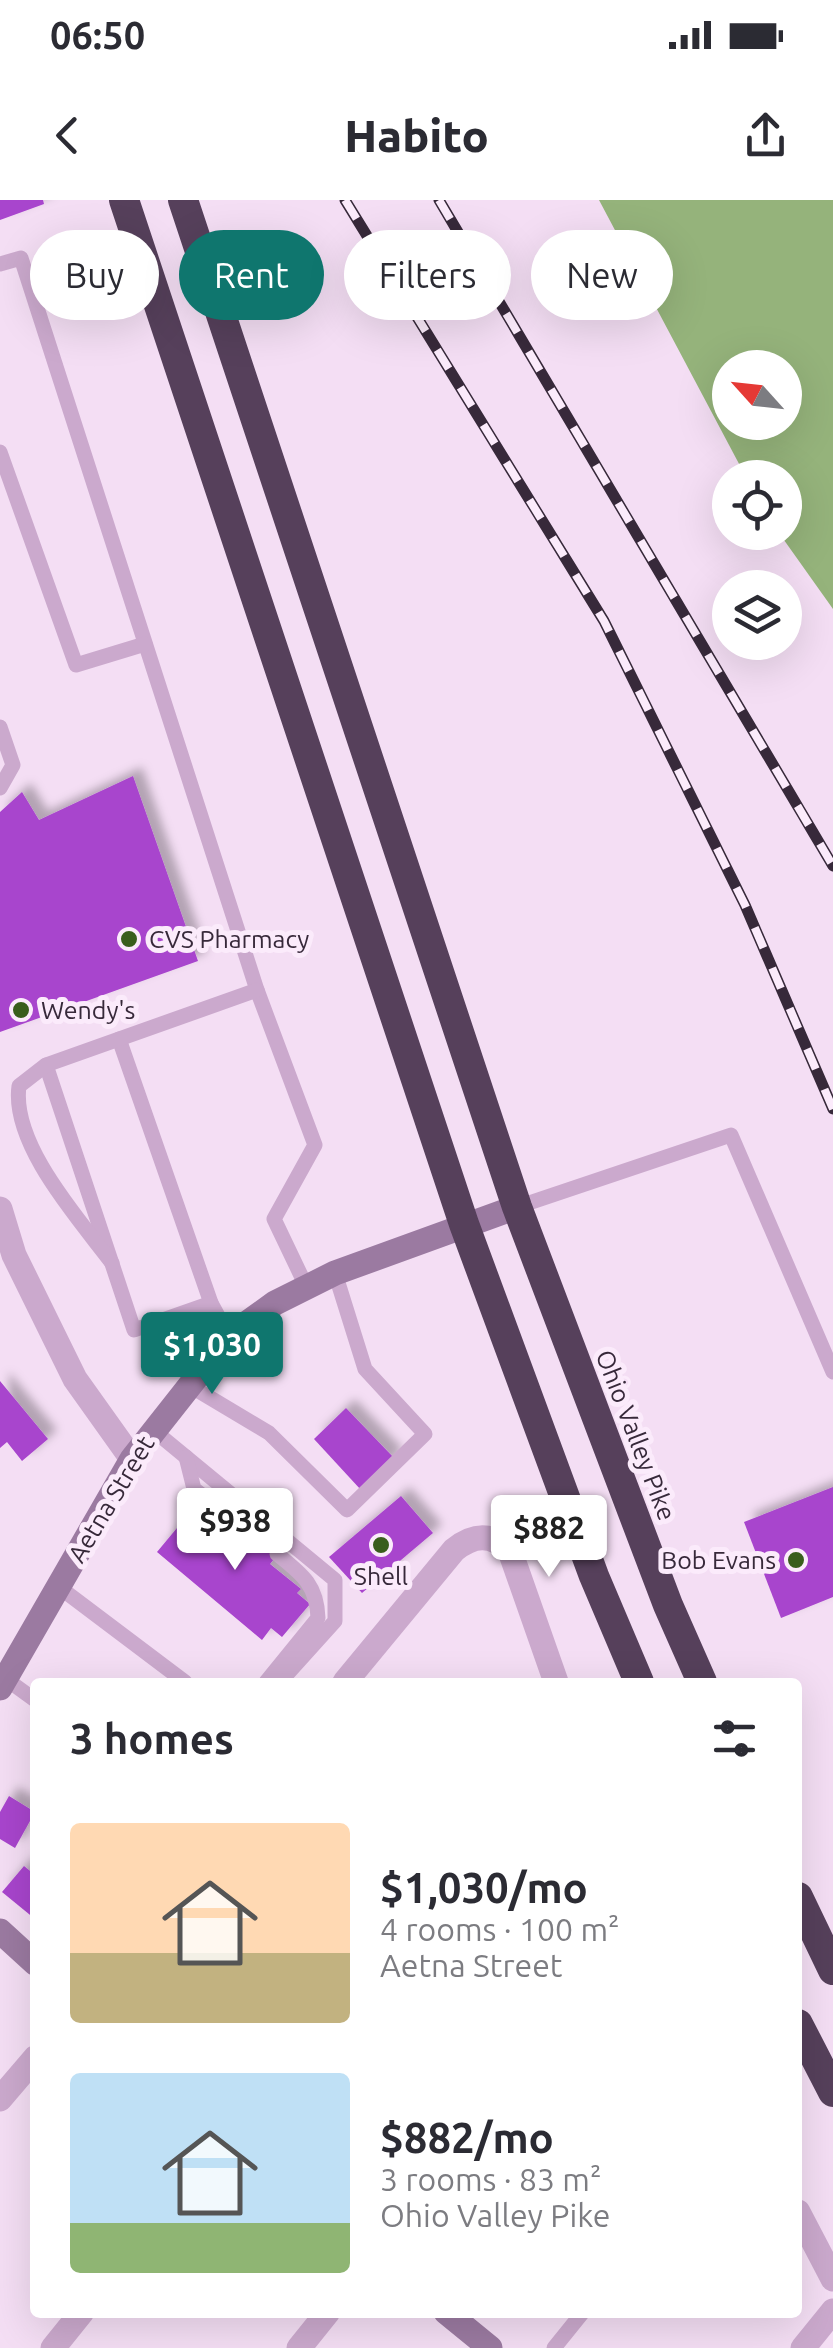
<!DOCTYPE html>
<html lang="en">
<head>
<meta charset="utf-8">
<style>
	:root { --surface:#fff; --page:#f2f2f3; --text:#2b2b33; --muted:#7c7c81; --accent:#0f766e }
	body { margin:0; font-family:Ubuntu,sans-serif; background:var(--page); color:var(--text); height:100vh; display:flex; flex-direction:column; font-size:38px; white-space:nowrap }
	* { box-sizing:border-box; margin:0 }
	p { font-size:32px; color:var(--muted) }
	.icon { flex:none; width:55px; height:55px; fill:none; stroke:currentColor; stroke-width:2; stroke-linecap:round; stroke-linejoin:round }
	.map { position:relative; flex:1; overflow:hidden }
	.panel { position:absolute; left:30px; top:1478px; width:772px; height:640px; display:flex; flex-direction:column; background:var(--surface); border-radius:10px; box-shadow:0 10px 40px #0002 }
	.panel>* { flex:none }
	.banner { position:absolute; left:30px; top:30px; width:775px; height:90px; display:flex; gap:20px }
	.needle { width:65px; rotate:297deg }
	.tools { position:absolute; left:712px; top:150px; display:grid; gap:20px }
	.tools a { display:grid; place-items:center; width:90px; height:90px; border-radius:50%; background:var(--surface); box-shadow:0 10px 40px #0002; font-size:50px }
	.price { position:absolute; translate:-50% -85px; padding:0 22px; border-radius:10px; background:#fff; color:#222; font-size:32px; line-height:65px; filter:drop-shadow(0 2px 5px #0008) }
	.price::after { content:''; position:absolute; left:50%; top:60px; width:30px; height:22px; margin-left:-15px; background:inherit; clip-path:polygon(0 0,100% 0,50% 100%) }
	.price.current { background:var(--accent); color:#fff }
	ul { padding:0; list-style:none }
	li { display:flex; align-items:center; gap:30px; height:250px; padding:0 40px }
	li span { display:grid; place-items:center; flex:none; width:280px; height:200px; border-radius:10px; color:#555 }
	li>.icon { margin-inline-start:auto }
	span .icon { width:120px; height:120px; fill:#fffc; stroke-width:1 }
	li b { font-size:42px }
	h2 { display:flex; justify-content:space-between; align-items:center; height:120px; padding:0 40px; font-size:42px }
	.tag { padding:0 35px; border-radius:45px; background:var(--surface); box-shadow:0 10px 40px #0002; font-size:35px; line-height:90px }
	.tag.current { background:var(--accent); color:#fff }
	.status { display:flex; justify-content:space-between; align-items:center; height:70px; padding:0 50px; background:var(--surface); direction:ltr }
	.status svg { height:28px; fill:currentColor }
	header { display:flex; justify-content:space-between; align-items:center; height:130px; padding:0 40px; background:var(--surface); font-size:45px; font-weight:800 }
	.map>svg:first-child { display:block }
</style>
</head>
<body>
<div class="status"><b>06:50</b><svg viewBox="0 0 49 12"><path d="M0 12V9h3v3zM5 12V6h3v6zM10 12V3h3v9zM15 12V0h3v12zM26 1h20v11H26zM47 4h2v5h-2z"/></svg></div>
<header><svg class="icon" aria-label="back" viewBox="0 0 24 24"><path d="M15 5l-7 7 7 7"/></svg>Habito<svg class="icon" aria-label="share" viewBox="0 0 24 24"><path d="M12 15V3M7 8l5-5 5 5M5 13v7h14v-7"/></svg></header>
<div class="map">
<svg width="833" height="2148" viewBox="0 0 833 2148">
	<defs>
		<filter id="shadow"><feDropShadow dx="9" dy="-9" stdDeviation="5" flood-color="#0004"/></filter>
	</defs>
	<rect width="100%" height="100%" fill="#f4def4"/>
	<path fill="#95b37b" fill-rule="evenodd" d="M599,0H833V409L779,333L785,332V278L746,277ZM730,168H785V222H730Z"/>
	<g fill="#a844cd" filter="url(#shadow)">
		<polygon points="0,0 43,0 44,4 0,20"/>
		<polygon points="133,576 198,761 0,832 0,612 22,592 39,620"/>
		<polygon points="0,1181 48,1239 22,1261 7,1242 0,1248"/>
		<polygon points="346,1208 394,1258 361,1290 314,1239"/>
		<polygon points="833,1287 833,1397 781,1418 744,1322"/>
		<polygon points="401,1296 433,1333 362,1393 329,1357"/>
		<polygon points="197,1304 252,1349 265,1334 282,1349 270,1364 301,1389 297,1393 310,1404 282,1437 271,1428 262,1440 157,1352"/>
		<polygon points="9,1596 35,1612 15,1648 0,1639 0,1612"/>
		<polygon points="24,1666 35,1675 35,1719 2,1692"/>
	</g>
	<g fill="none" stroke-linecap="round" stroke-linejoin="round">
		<g stroke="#cba9cd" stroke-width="15">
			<polyline points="0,64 21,58 257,790 315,945 274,1019 306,1086"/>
			<polyline points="0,252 76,465 145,444"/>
			<polyline points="0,527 13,565 0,588"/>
			<polyline points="119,839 211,1103 229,1136"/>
			<polyline points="46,865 134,1130 211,1103"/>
			<polyline points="517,1007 731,935 833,1172"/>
			<path d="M112,1063C78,1018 11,944 19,886L46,865L257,790"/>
			<polyline points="187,1184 269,1233 347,1310 425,1234 365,1169 335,1073"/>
			<polyline points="152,1229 335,1380 335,1421 280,1482"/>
			<polyline points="186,1257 194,1289 259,1340"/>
			<polyline points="59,1387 185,1482"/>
			<polyline points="6,1479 35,1500"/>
			<path d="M266,1482L318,1418C317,1385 302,1374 277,1354"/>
			<polyline points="554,2148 583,2112"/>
		</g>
		<g stroke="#cba9cd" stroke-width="25">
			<polyline points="0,1009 14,1055 75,1179 132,1259"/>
			<path d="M345,1482L454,1350C474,1334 491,1333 510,1351L556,1482"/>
			<polyline points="0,1899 35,1858"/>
			<polyline points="798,2012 833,2079"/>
			<polyline points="53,2148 82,2112"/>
			<polyline points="299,2148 328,2112"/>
			<polyline points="803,2148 833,2111"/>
		</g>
		<g stroke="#9b7aa1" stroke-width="25">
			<polyline points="0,1488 132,1259 229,1136 275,1103 335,1073 517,1007"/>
			<polyline points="0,1731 35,1763"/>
			<polyline points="446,2112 490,2148"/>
		</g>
		<g stroke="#56405b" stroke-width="30">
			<polyline points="124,0 464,1024 594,1376 639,1482"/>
			<polyline points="183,0 517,1007 668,1405 702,1482"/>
			<polyline points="798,1697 833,1770"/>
			<polyline points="798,1824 833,1892"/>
		</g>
		<defs>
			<g id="rail">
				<polyline points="345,0 604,421 745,705 833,909"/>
				<polyline points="439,0 833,666"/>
			</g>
		</defs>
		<use href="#rail" stroke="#37293a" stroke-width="11"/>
		<use href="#rail" stroke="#fbebfb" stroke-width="8" stroke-dasharray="22" stroke-linecap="butt"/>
	</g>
	<g fill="#395e1c" stroke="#fbebfb" stroke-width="4">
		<circle cx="129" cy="739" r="10"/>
		<circle cx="21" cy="810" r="10"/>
		<circle cx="381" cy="1345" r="10"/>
		<circle cx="796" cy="1360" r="10"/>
	</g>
	<g text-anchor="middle" stroke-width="10" stroke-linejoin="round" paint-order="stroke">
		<g font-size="25" fill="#37293a" stroke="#fbebfb" text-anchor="start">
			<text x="149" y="748">CVS Pharmacy</text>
			<text x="41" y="819">Wendy's</text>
			<text x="776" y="1369" text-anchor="end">Bob Evans</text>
			<text x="381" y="1385" text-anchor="middle">Shell</text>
		</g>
		<g font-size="25" fill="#37293a" stroke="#fbebfb">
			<text transform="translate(636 1235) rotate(69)" y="9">Ohio Valley Pike</text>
			<text transform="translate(111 1299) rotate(-59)" y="9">Aetna Street</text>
		</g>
	</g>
</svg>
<div class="tools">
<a><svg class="needle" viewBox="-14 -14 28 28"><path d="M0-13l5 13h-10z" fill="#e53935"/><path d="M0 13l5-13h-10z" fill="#7c7c81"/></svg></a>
<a><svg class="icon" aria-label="locate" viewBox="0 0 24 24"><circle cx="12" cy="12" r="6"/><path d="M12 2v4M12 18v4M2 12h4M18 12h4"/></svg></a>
<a><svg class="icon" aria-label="layers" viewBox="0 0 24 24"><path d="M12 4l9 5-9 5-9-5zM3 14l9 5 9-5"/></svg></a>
</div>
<b class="price current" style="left:212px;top:1197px">$1,030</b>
<b class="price" style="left:235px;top:1373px">$938</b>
<b class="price" style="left:549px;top:1380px">$882</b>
<div class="banner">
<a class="tag">Buy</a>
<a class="tag current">Rent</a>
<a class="tag">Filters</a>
<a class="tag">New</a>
</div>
<section class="panel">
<h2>3 homes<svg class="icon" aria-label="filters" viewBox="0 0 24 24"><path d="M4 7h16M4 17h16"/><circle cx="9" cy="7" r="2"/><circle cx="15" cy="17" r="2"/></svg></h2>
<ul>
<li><span style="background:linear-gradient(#ffd9b3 65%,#c2b280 0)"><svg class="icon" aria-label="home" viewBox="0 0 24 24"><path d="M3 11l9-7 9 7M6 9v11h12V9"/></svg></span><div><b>$1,030/mo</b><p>4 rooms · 100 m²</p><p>Aetna Street</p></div></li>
<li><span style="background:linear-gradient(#bfe0f5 75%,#8fb573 0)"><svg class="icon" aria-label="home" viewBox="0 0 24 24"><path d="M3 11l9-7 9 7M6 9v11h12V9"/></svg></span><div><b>$882/mo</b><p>3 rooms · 83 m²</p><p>Ohio Valley Pike</p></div></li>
</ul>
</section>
</div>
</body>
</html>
